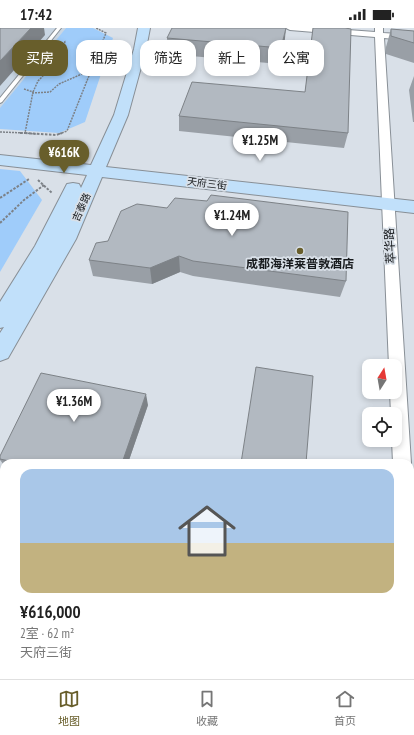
<!DOCTYPE html>
<html lang="zh">
<head>
<meta charset="utf-8">
<style>
	:root { --surface:#fff; --page:#f6f6f6; --text:#222; --muted:#767676; --line:#e0e0e0; --accent:#685e2b }
	body { margin:0; font-family:"PT Sans Narrow","Noto Sans SC",sans-serif; background:var(--page); color:var(--text); height:100vh; display:flex; flex-direction:column; font-size:15px; white-space:nowrap }
	* { box-sizing:border-box; margin:0 }
	p { font-size:13px; color:var(--muted) }
	.icon { flex:none; width:22px; height:22px; fill:none; stroke:currentColor; stroke-width:2; stroke-linecap:round; stroke-linejoin:round }
	.map { position:relative; flex:1; overflow:hidden }
	.details { position:absolute; left:0px; top:431px; width:414px; height:220px; display:flex; flex-direction:column; background:var(--surface); border-radius:12px 12px 0 0; box-shadow:0 2px 6px #0003 }
	.details>* { flex:none }
	.hud { position:absolute; left:12px; top:12px; width:390px; height:36px; display:flex; gap:8px }
	.needle { width:26px; rotate:11deg }
	.tools { position:absolute; left:362px; top:331px; display:grid; gap:8px }
	.tools a { display:grid; place-items:center; width:40px; height:40px; border-radius:8px; background:var(--surface); box-shadow:0 2px 6px #0003; font-size:20px }
	.price { position:absolute; translate:-50% -34px; padding:0 9px; border-radius:14px; background:#fff; color:#222; font-size:13px; line-height:26px; filter:drop-shadow(0 1px 2px #0008) }
	.price::after { content:''; position:absolute; left:50%; top:24px; width:12px; height:9px; margin-left:-6px; background:inherit; clip-path:polygon(0 0,100% 0,50% 100%) }
	.price.active { background:var(--accent); color:#fff }
	ul { padding:0; list-style:none }
	li { display:grid; align-content:center; gap:8px; height:212px; padding:0 20px }
	li+li { border-top:1px solid var(--line) }
	li span { display:grid; place-items:center; height:124px; border-radius:12px; color:#555 }
	li>.icon { margin-inline-start:auto }
	span .icon { width:72px; height:72px; fill:#fffc; stroke-width:1 }
	li b { font-size:17px }
	.pill { padding:0 14px; border-radius:12px; background:var(--surface); box-shadow:0 2px 6px #0003; font-size:14px; line-height:36px }
	.pill.active { background:var(--accent); color:#fff }
	.status { display:flex; justify-content:space-between; align-items:center; height:28px; padding:0 20px; background:var(--surface); direction:ltr }
	.status svg { height:11px; fill:currentColor }
	.dock { display:flex; justify-content:space-around; align-items:center; height:56px; border-top:1px solid var(--line); background:var(--surface); font-size:11px; color:var(--muted) }
	.dock a { display:grid; justify-items:center; gap:2px }
	.dock .active { color:var(--accent) }
	.map>svg:first-child { display:block }
</style>
</head>
<body>
<div class="status"><b>17:42</b><svg viewBox="0 0 49 12"><path d="M0 12V9h3v3zM5 12V6h3v6zM10 12V3h3v9zM15 12V0h3v12zM26 1h20v11H26zM47 4h2v5h-2z"/></svg></div>
<div class="map">
<svg width="414" height="651" viewBox="0 0 414 651">
	<rect width="100%" height="100%" fill="#d9e0e8"/>
	<g fill="#c9d6e3">
		<polygon points="0,0 66,0 0,85"/>
		<polygon points="0,556 4,557 4,647 373,647 373,651 0,651"/>
	</g>
	<g fill="#9fccfa">
		<polygon points="66,0 93,0 113,10 85,94 59,105 0,101 0,80"/>
		<polygon points="0,141 20,143 42,172 0,244"/>
	</g>
	<g fill="none" stroke-linecap="round" stroke-linejoin="round">
		<defs>
			<g id="lane">
				<polygon points="57,0 61,0 2,74 0,75 0,70"/>
				<polygon points="410,511 414,512 414,522 410,521"/>
			</g>
			<g id="street">
				<polygon points="286,0 321,0 375,4 375,0 383,0 383,5 414,7 414,13 384,10 411,435 410,438 410,435 393,435 392,412 395,412 395,386 391,386 390,364 395,364 395,338 389,338 375,9 290,2"/>
				<polygon points="0,489 4,490 4,510 0,509"/>
				<polygon points="410,588 414,589 414,651 401,651 401,647 410,647"/>
			</g>
			<polygon id="secondary" points="138,0 150,0 146,21 128,87 106,139 414,173 414,185 102,149 76,211 8,330 0,333 0,305 4,299 0,300 0,274 35,218 67,156 73,155 79,156 81,160 87,147 0,137 0,127 91,137 114,87 134,21"/>
		</defs>
		<use href="#lane" stroke="#888f96" stroke-width="2"/>
		<use href="#street" stroke="#888f96" stroke-width="2"/>
		<use href="#secondary" stroke="#888f96" stroke-width="2"/>
		<g stroke="#7c8187" stroke-width="1.5" stroke-dasharray="2 1" stroke-linecap="butt">
			<polyline points="24,61 33,64 25,105 37,106"/>
			<polyline points="33,64 38,53 61,29 64,23 65,12"/>
			<polyline points="32,65 50,64 59,56 91,42"/>
			<polyline points="0,104 25,105"/>
			<polyline points="59,106 67,103 106,5 96,0"/>
		</g>
		<g stroke="#7c8187" stroke-width="2" stroke-dasharray="2.5 1.5" stroke-linecap="butt">
			<polyline points="20,105 25,105"/>
			<polyline points="25,105 56,107 62,105"/>
			<polyline points="38,152 52,165"/>
			<polyline points="0,170 29,151"/>
			<polyline points="0,195 24,172 44,157"/>
		</g>
		<use href="#lane" fill="#fff" fill-rule="evenodd"/>
		<use href="#street" fill="#fff" fill-rule="evenodd"/>
		<use href="#secondary" fill="#c1e0fa" fill-rule="evenodd"/>
	</g>
	<g fill="#999fa6">
		<polygon points="313,0 348,105 344,120 179,103 179,88 305,64"/>
		<polygon points="391,1 414,3 414,35 386,26 386,19"/>
		<polygon points="167,10 285,10 280,36 168,26"/>
		<polygon points="414,48 414,94 413,94 409,62"/>
		<polygon points="207,173 346,253 340,269 193,248 180,244 152,256 93,248 89,232 108,213 167,180"/>
		<polygon points="148,377 128,435 4,435 4,437 0,432 0,428"/>
		<polygon points="92,647 119,647 136,651 91,651"/>
	</g>
	<g fill="#7d8287">
		<polygon points="31,0 44,0 45,7 0,58 0,33"/>
		<polygon points="286,0 285,10 280,36 281,20"/>
		<polygon points="179,228 180,244 152,256 150,240"/>
		<polygon points="146,366 148,377 128,435 122,435"/>
		<polygon points="0,610 4,611 4,619 0,618"/>
		<polygon points="23,647 36,647 35,651 21,651"/>
	</g>
	<g fill="#b2b9c1" stroke="#7d8287">
		<polygon points="0,0 31,0 0,33"/>
		<polygon points="172,0 286,0 281,20 167,10"/>
		<polygon points="313,0 345,0 351,1 348,105 179,88 192,54 305,64"/>
		<polygon points="391,1 414,3 414,15 391,8"/>
		<polygon points="211,167 348,184 346,253 193,233 179,228 150,240 89,232 96,215 108,213 121,183 137,176 167,180 175,170 207,173"/>
		<polygon points="256,339 313,348 306,435 241,435"/>
		<polygon points="41,345 146,366 122,435 18,435 0,431 0,428"/>
		<polygon points="0,618 4,619 4,647 23,647 21,651 0,651"/>
		<polygon points="92,647 115,647 133,651 91,651"/>
		<polygon points="142,647 153,647 170,651 141,651"/>
	</g>
	<circle fill="#685e2b" stroke="#d9e0e8" stroke-width="1.5" cx="300" cy="223" r="4"/>
	<g text-anchor="middle" stroke-width="3.5" stroke-linejoin="round" paint-order="stroke">
		<g font-size="10" fill="#171a1d" stroke="#d9e0e8">
			<text transform="translate(207 155) rotate(7)" y="4">天府三街</text>
			<text transform="translate(81 179) rotate(-66)" y="4">吉泰路</text>
		</g>
		<g font-size="12" fill="#171a1d" stroke="#d9e0e8">
			<text transform="translate(390 218) rotate(-93)" y="4">萃华路</text>
		</g>
		<g font-size="12" font-weight="bold" fill="#171a1d" stroke="#d9e0e8">
			<text x="300" y="240">成都海洋莱普敦酒店</text>
		</g>
	</g>
</svg>
<div class="tools">
<a><svg class="needle" viewBox="-14 -14 28 28"><path d="M0-13l5 13h-10z" fill="#e53935"/><path d="M0 13l5-13h-10z" fill="#767676"/></svg></a>
<a><svg class="icon" aria-label="locate" viewBox="0 0 24 24"><circle cx="12" cy="12" r="6"/><path d="M12 2v4M12 18v4M2 12h4M18 12h4"/></svg></a>
</div>
<b class="price" style="left:260px;top:134px">¥1.25M</b>
<b class="price active" style="left:64px;top:146px">¥616K</b>
<b class="price" style="left:232px;top:209px">¥1.24M</b>
<b class="price" style="left:74px;top:395px">¥1.36M</b>
<div class="hud">
<a class="pill active">买房</a>
<a class="pill">租房</a>
<a class="pill">筛选</a>
<a class="pill">新上</a>
<a class="pill">公寓</a>
</div>
<section class="details">
<ul>
<li><span style="background:linear-gradient(#a9c7e8 60%,#c2b280 0)"><svg class="icon" aria-label="home" viewBox="0 0 24 24"><path d="M3 11l9-7 9 7M6 9v11h12V9"/></svg></span><div><b>¥616,000</b><p>2室 · 62 m²</p><p>天府三街</p></div></li>
</ul>
</section>
</div>
<nav class="dock">
<a class="active"><svg class="icon" aria-label="map" viewBox="0 0 24 24"><path d="M3 6l6-2 6 2 6-2v14l-6 2-6-2-6 2zM9 4v14M15 6v14"/></svg>地图</a>
<a><svg class="icon" aria-label="saved" viewBox="0 0 24 24"><path d="M7 4h10v16l-5-4-5 4z"/></svg>收藏</a>
<a><svg class="icon" aria-label="home" viewBox="0 0 24 24"><path d="M3 11l9-7 9 7M6 9v11h12V9"/></svg>首页</a>
</nav>
</body>
</html>
